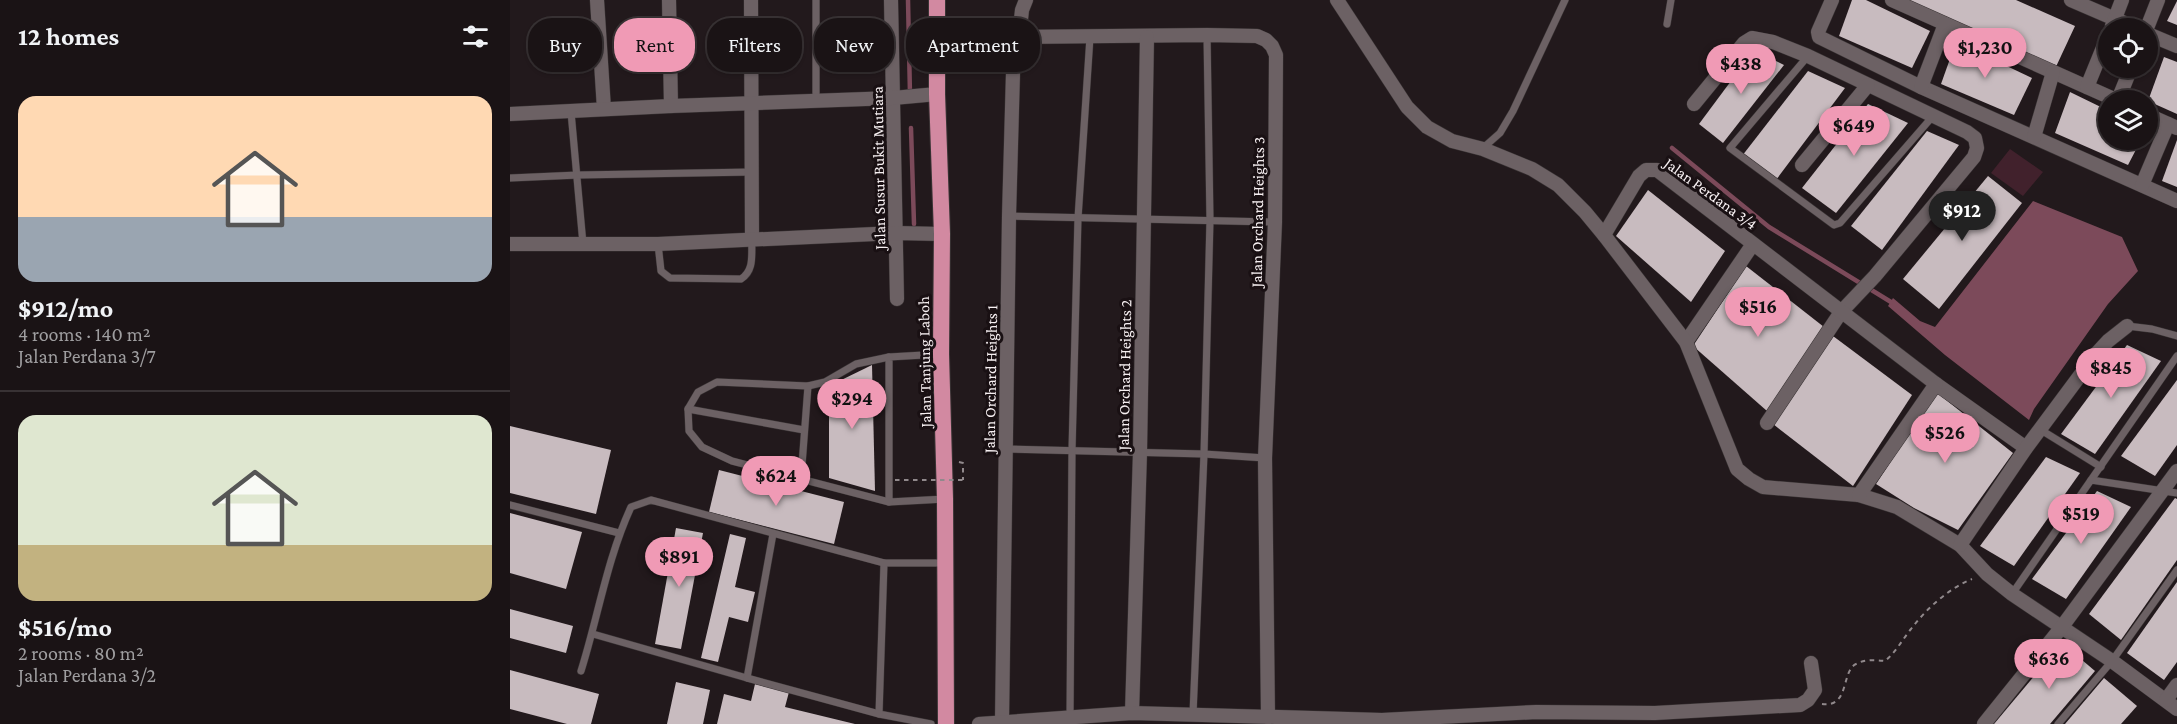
<!DOCTYPE html>
<html lang="en">
<head>
<meta charset="utf-8">
<style>
	:root { --surface:#1a1315; --page:#231c1e; --text:#f1f3f6; --muted:#9f9ea0; --line:#383234; --accent:#f09ab5 }
	body { margin:0; font-family:"Crimson Pro",serif; background:var(--page); color:var(--text); height:100vh; display:flex; flex-direction:column; font-size:22px; white-space:nowrap }
	* { box-sizing:border-box; margin:0 }
	p { font-size:20px; color:var(--muted) }
	.icon { flex:none; width:33px; height:33px; fill:none; stroke:currentColor; stroke-width:2; stroke-linecap:round; stroke-linejoin:round }
	.map { position:relative; flex:1; overflow:hidden }
	.panel { display:flex; flex-direction:column; background:var(--surface); width:510px }
	.panel>* { flex:none }
	.banner { position:absolute; left:18px; top:18px; width:570px; height:54px; display:flex; gap:12px }
	.fabs { position:absolute; left:1588px; top:18px; display:grid; gap:12px }
	.fabs a { display:grid; place-items:center; width:60px; height:60px; border-radius:50%; background:var(--surface); box-shadow:0 2px 4px #0004,0 0 0 2px var(--line); font-size:30px }
	.price { position:absolute; translate:-50% -51px; padding:0 14px; border-radius:21px; background:var(--accent); color:#111; font-size:20px; line-height:39px; filter:drop-shadow(0 2px 3px #0008) }
	.price::after { content:''; position:absolute; left:50%; top:36px; width:18px; height:14px; margin-left:-9px; background:inherit; clip-path:polygon(0 0,100% 0,50% 100%) }
	.price.active { background:#222; color:#fff }
	ul { padding:0; list-style:none }
	li { display:grid; align-content:center; gap:12px; height:318px; padding:0 18px }
	li+li { border-top:2px solid var(--line) }
	li span { display:grid; place-items:center; height:186px; border-radius:18px; color:#555 }
	li>.icon { margin-inline-start:auto }
	span .icon { width:108px; height:108px; fill:#fffc; stroke-width:1 }
	li b { font-size:26px }
	h2 { display:flex; justify-content:space-between; align-items:center; height:72px; padding:0 18px; font-size:26px }
	.pill { padding:0 21px; border-radius:24px; background:var(--surface); box-shadow:0 2px 4px #0004,0 0 0 2px var(--line); font-size:21px; line-height:54px }
	.pill.active { background:var(--accent); color:#111 }
	main { display:flex; flex:1; min-height:0 }
	.map>svg:first-child { display:block }
</style>
</head>
<body>
<main>
<section class="panel">
<h2>12 homes<svg class="icon" aria-label="filters" viewBox="0 0 24 24"><path d="M4 7h16M4 17h16"/><circle cx="9" cy="7" r="2"/><circle cx="15" cy="17" r="2"/></svg></h2>
<ul>
<li><span style="background:linear-gradient(#ffd9b3 65%,#9aa5b1 0)"><svg class="icon" aria-label="home" viewBox="0 0 24 24"><path d="M3 11l9-7 9 7M6 9v11h12V9"/></svg></span><div><b>$912/mo</b><p>4 rooms · 140 m²</p><p>Jalan Perdana 3/7</p></div></li>
<li><span style="background:linear-gradient(#dfe7d0 70%,#c2b280 0)"><svg class="icon" aria-label="home" viewBox="0 0 24 24"><path d="M3 11l9-7 9 7M6 9v11h12V9"/></svg></span><div><b>$516/mo</b><p>2 rooms · 80 m²</p><p>Jalan Perdana 3/2</p></div></li>
</ul>
</section>
<div class="map">
<svg width="1667" height="724" viewBox="0 0 1667 724">
	<rect width="100%" height="100%" fill="#22191c"/>
	<polygon fill="#41212c" points="1500,149 1533,172 1513,196 1481,173"/>
	<polygon fill="#7c4a5a" points="1523,201 1612,237 1628,271 1598,304 1524,409 1519,420 1435,355 1378,306 1383,298 1410,321 1425,327"/>
	<g fill="none" stroke-linecap="round" stroke-linejoin="round">
		<g stroke="#7c4a5a" stroke-width="4.5">
			<polyline points="398,0 400,95"/>
			<polyline points="401,128 404,224"/>
			<polyline points="1162,148 1259,227 1381,302"/>
		</g>
	</g>
	<g fill="#c8bbbf">
		<polygon points="1342,0 1356,0 1420,31 1402,68 1329,36"/>
		<polygon points="1392,0 1506,0 1565,26 1544,71"/>
		<polygon points="1667,1 1667,25 1657,21"/>
		<polygon points="1446,42 1522,78 1504,115 1431,84"/>
		<polygon points="1244,50 1274,65 1213,143 1189,124"/>
		<polygon points="1654,57 1667,62 1667,114 1638,101"/>
		<polygon points="1298,71 1335,88 1266,180 1232,156"/>
		<polygon points="1560,92 1599,111 1599,140 1631,140 1618,165 1545,133"/>
		<polygon points="1358,104 1398,123 1326,213 1292,188"/>
		<polygon points="1417,131 1449,145 1372,250 1341,226"/>
		<polygon points="1667,140 1667,187 1652,181"/>
		<polygon points="1478,176 1512,203 1429,309 1393,279"/>
		<polygon points="1138,190 1215,251 1181,302 1106,236"/>
		<polygon points="1236,266 1314,327 1257,411 1183,346"/>
		<polygon points="1323,336 1402,395 1343,486 1263,424"/>
		<polygon points="1617,345 1651,361 1585,454 1551,434"/>
		<polygon points="362,365 365,491 319,478 319,386"/>
		<polygon points="1667,380 1667,445 1645,476 1611,456"/>
		<polygon points="1426,392 1503,453 1448,530 1404,508 1366,484"/>
		<polygon points="0,426 101,450 86,514 0,493"/>
		<polygon points="1536,457 1570,473 1504,566 1470,546"/>
		<polygon points="209,470 334,502 324,544 199,512"/>
		<polygon points="1587,491 1621,507 1556,599 1522,579"/>
		<polygon points="1665,498 1667,499 1667,560 1611,640 1579,614"/>
		<polygon points="0,513 72,532 56,589 0,573"/>
		<polygon points="166,528 193,533 171,649 145,644"/>
		<polygon points="220,534 236,538 225,587 245,592 238,622 219,617 208,662 191,658"/>
		<polygon points="1667,582 1667,662 1654,680 1617,653"/>
		<polygon points="0,609 63,626 56,653 0,638"/>
		<polygon points="1552,643 1585,671 1540,724 1484,724"/>
		<polygon points="0,670 89,694 81,724 57,724 0,709"/>
		<polygon points="1594,678 1627,706 1611,724 1555,724"/>
		<polygon points="166,682 200,690 193,724 157,724"/>
		<polygon points="245,684 279,692 275,707 345,724 207,724 214,694 241,701"/>
	</g>
	<g fill="none" stroke-linecap="round" stroke-linejoin="round">
		<defs>
			<g id="service">
				<polyline points="1157,24 1161,0"/>
				<polyline points="1298,56 1220,148 1324,225 1330,223 1423,116"/>
				<polyline points="306,100 306,0"/>
				<polyline points="61,112 73,244"/>
				<polyline points="973,148 990,133 1003,111 1055,0"/>
				<polyline points="0,178 68,175 242,172"/>
				<polyline points="499,216 765,222"/>
				<path d="M148,244L151,271L160,278L231,279C245,270 241,254 242,239"/>
				<polyline points="1617,326 1642,329 1667,336"/>
				<polyline points="431,354 379,357 379,502 435,499"/>
				<polyline points="178,409 294,430"/>
				<polyline points="1531,430 1591,467"/>
				<polyline points="495,449 694,454 755,458"/>
				<polyline points="291,478 298,386"/>
				<polyline points="1581,480 1667,356"/>
				<polyline points="379,502 222,461 192,447 179,431 178,409 188,392 207,382 298,386 315,382 346,364 379,357"/>
				<polyline points="0,505 109,533"/>
				<polyline points="374,563 369,714 421,724"/>
				<polyline points="1502,594 1581,480 1667,493"/>
				<polyline points="83,634 237,678 263,534"/>
				<path d="M71,671C88,617 97,559 121,507L141,500L374,563H434"/>
				<polyline points="237,678 369,714"/>
				<polyline points="683,714 694,454 700,220 697,35"/>
				<polyline points="560,717 562,450 568,218 580,37"/>
				<polyline points="1548,724 1602,661 1667,570"/>
			</g>
			<g id="minor">
				<polyline points="87,0 94,109"/>
				<polyline points="159,0 161,106"/>
				<polyline points="241,0 242,239"/>
				<polyline points="381,0 387,299"/>
				<polyline points="827,0 897,107 917,127 942,141 973,149 1022,169 1048,185 1075,212 1094,235"/>
				<polyline points="1322,0 1308,32 1309,37 1411,87 1667,201"/>
				<polyline points="1382,0 1606,100"/>
				<polyline points="1561,0 1626,28"/>
				<polyline points="1602,26 1612,0"/>
				<polyline points="1637,28 1648,0"/>
				<polyline points="1638,34 1667,46"/>
				<polyline points="509,38 512,10 516,0"/>
				<polyline points="427,41 504,37 697,35 747,36 756,40 762,46 766,55 765,222 755,458 758,717"/>
				<polyline points="1411,87 1435,24"/>
				<polyline points="1577,87 1599,33"/>
				<polyline points="1608,100 1621,68"/>
				<polyline points="1184,104 1234,43 1242,38 1263,42 1298,56 1457,132 1465,138 1467,148 1464,157 1365,276 1331,312 1257,423"/>
				<polyline points="0,114 161,106 383,98 427,94"/>
				<polyline points="1638,115 1667,128"/>
				<polyline points="1524,137 1543,72"/>
				<polyline points="1292,165 1358,85"/>
				<polyline points="1632,185 1658,124"/>
				<polyline points="0,244 148,244 386,233 432,234"/>
				<polyline points="1176,342 1243,244"/>
				<polyline points="1516,448 1426,384 1147,170 1136,170 1129,176 1094,235 1176,342 1227,469 1239,479 1253,487 1349,495 1387,507 1450,545 1477,574 1502,594 1602,661 1667,709"/>
				<polyline points="1349,495 1426,384"/>
				<polyline points="1450,545 1516,448 1586,354 1598,341 1617,326"/>
				<polyline points="1656,700 1667,685"/>
				<polyline points="622,713 630,452 637,37"/>
				<polyline points="492,722 499,216 504,37"/>
				<polyline points="469,724 622,713 872,720 1026,712 1145,713 1290,705 1298,700 1305,690 1301,663"/>
				<polyline points="1474,724 1551,628 1667,471"/>
			</g>
			<polyline id="trunk" points="427,0 427,94 432,234 431,354 435,499 436,724"/>
		</defs>
		<use href="#service" stroke="#3a3435" stroke-width="8"/>
		<use href="#minor" stroke="#3a3435" stroke-width="15"/>
		<use href="#trunk" stroke="#3a3435" stroke-width="18"/>
		<g stroke="#91898c" stroke-width="2" stroke-dasharray="4.5 4.5" stroke-linecap="butt">
			<polyline points="449,462 453,463 453,480"/>
			<path d="M1312,704C1340,708 1331,671 1346,664C1355,659 1366,660 1375,661C1386,652 1392,640 1401,629C1417,608 1438,589 1462,579"/>
		</g>
		<use href="#service" stroke="#6c6164" stroke-width="7"/>
		<use href="#minor" stroke="#6c6164" stroke-width="14"/>
		<use href="#trunk" stroke="#d289a1" stroke-width="16"/>
		<polyline stroke="#91898c" stroke-width="2" stroke-dasharray="4.5 4.5" stroke-linecap="butt" points="385,480 453,480"/>
	</g>
	<g text-anchor="middle" stroke-width="6" stroke-linejoin="round" paint-order="stroke">
		<g font-size="16" fill="#f7f0f2" stroke="#191013">
			<text transform="translate(368 168) rotate(-91)" y="6">Jalan Susur Bukit Mutiara</text>
			<text transform="translate(1201 193) rotate(36)" y="6">Jalan Perdana 3/4</text>
			<text transform="translate(747 212) rotate(-89)" y="6">Jalan Orchard Heights 3</text>
			<text transform="translate(414 362) rotate(-91)" y="6">Jalan Tanjung Laboh</text>
			<text transform="translate(614 375) rotate(-89)" y="6">Jalan Orchard Heights 2</text>
			<text transform="translate(480 379) rotate(-89)" y="6">Jalan Orchard Heights 1</text>
		</g>
	</g>
</svg>
<div class="fabs">
<a><svg class="icon" aria-label="locate" viewBox="0 0 24 24"><circle cx="12" cy="12" r="6"/><path d="M12 2v4M12 18v4M2 12h4M18 12h4"/></svg></a>
<a><svg class="icon" aria-label="layers" viewBox="0 0 24 24"><path d="M12 4l9 5-9 5-9-5zM3 14l9 5 9-5"/></svg></a>
</div>
<b class="price" style="left:1475px;top:79px">$1,230</b>
<b class="price" style="left:1231px;top:95px">$438</b>
<b class="price" style="left:1344px;top:157px">$649</b>
<b class="price active" style="left:1452px;top:242px">$912</b>
<b class="price" style="left:1248px;top:338px">$516</b>
<b class="price" style="left:1601px;top:399px">$845</b>
<b class="price" style="left:342px;top:430px">$294</b>
<b class="price" style="left:1435px;top:464px">$526</b>
<b class="price" style="left:266px;top:507px">$624</b>
<b class="price" style="left:1571px;top:545px">$519</b>
<b class="price" style="left:169px;top:588px">$891</b>
<b class="price" style="left:1539px;top:690px">$636</b>
<div class="banner">
<a class="pill">Buy</a>
<a class="pill active">Rent</a>
<a class="pill">Filters</a>
<a class="pill">New</a>
<a class="pill">Apartment</a>
</div>
</div>
</main>
</body>
</html>
